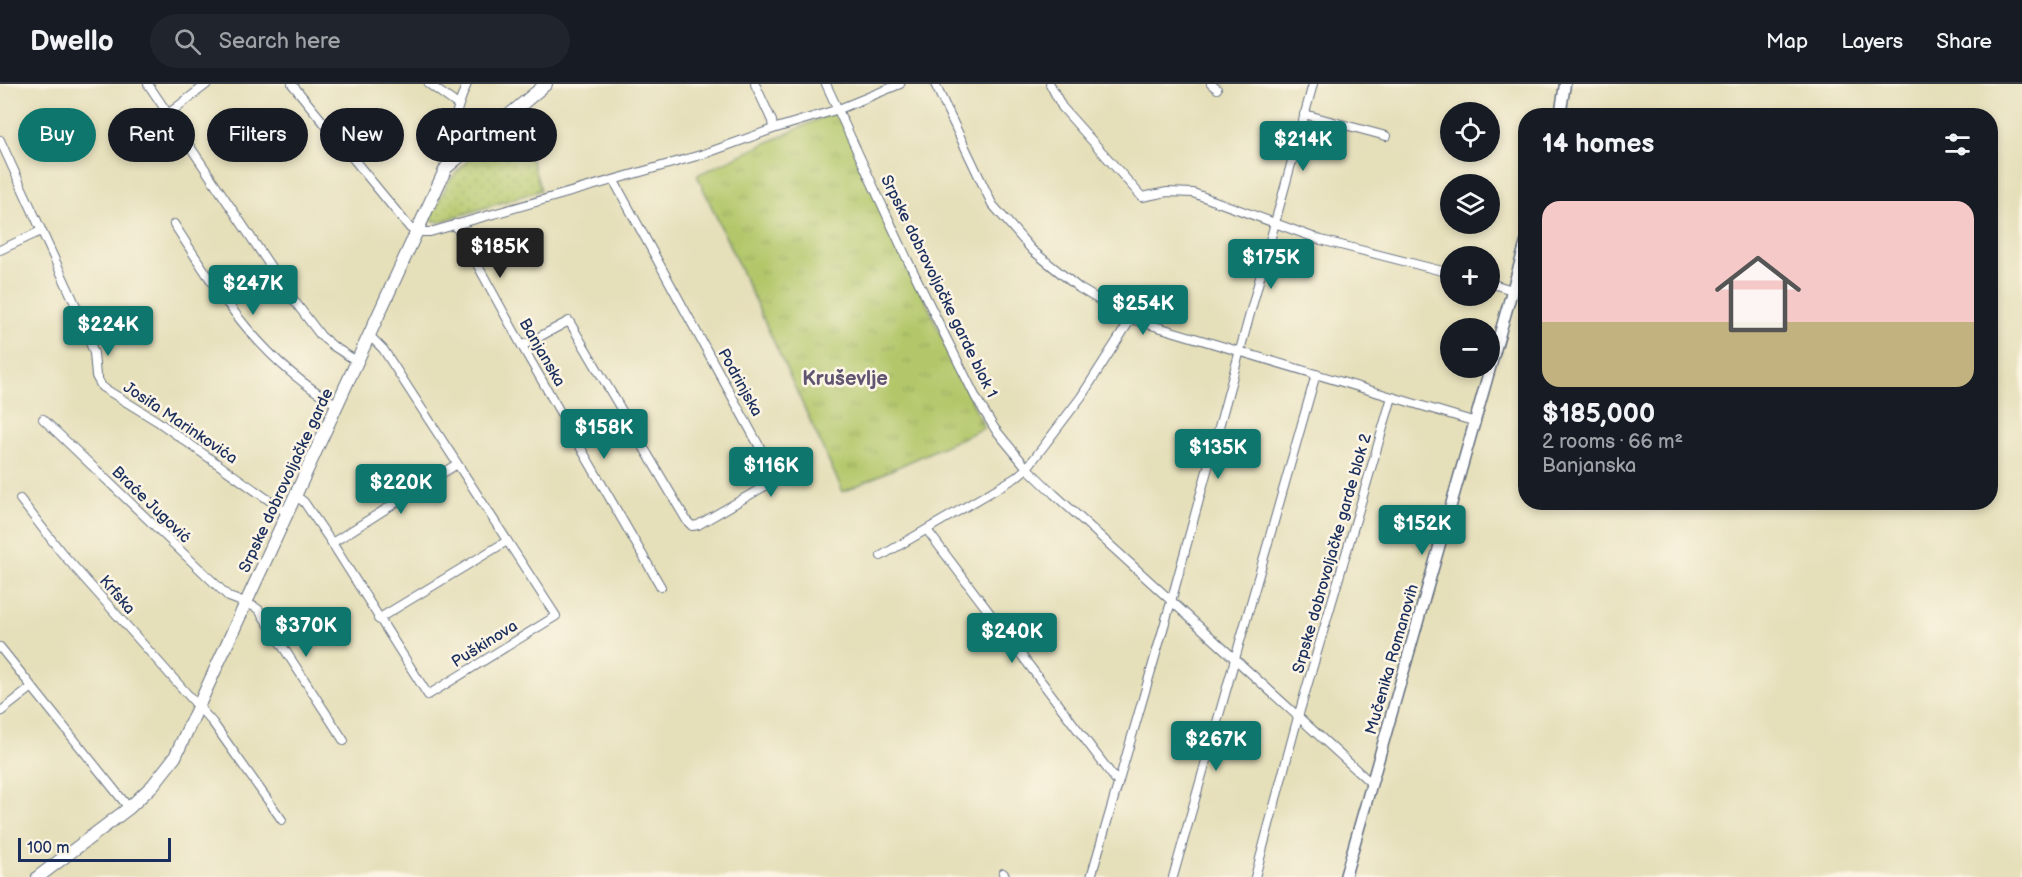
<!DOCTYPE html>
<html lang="en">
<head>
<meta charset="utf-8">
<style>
	:root { --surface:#171b24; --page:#20242c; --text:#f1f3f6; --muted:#9ea1a6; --line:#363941; --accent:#0f766e }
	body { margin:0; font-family:"Balsamiq Sans",sans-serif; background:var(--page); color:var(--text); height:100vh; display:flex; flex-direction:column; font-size:22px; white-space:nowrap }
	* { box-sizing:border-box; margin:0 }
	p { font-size:20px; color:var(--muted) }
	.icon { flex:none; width:33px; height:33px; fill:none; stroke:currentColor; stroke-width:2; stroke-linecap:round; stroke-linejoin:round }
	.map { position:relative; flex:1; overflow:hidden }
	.details { position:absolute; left:1518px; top:24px; width:480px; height:402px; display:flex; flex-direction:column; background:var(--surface); border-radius:24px; box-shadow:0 3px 9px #0003 }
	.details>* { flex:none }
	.guide { position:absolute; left:18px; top:24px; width:570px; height:54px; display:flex; gap:12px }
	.fabs { position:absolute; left:1440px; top:18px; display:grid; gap:12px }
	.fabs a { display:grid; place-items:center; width:60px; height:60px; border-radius:50%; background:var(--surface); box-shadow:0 3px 9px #0003; font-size:30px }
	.scale { position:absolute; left:18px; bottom:15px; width:153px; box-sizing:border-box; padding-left:6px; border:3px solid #1b2f5e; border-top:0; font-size:16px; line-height:21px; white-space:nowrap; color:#1b2f5e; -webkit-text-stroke:4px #fcf5e5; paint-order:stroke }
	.price { position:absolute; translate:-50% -51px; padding:0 14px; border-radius:6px; background:var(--accent); color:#fff; font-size:20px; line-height:39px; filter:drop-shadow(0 2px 3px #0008) }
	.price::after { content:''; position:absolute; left:50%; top:36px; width:18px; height:14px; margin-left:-9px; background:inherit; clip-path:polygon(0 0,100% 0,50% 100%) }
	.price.current { background:#222; color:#fff }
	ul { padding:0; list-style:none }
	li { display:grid; align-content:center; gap:12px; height:318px; padding:0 24px }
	li span { display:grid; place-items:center; height:186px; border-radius:18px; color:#555 }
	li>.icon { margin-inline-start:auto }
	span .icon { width:108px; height:108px; fill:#fffc; stroke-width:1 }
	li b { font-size:26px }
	h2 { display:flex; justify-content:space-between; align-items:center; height:72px; padding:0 24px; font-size:26px }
	.tag { padding:0 21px; border-radius:27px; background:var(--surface); box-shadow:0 3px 9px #0003; font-size:21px; line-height:54px }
	.tag.current { background:var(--accent); color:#fff }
	header { display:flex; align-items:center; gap:36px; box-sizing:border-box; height:84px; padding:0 30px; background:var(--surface); border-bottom:2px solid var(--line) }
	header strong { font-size:28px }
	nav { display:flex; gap:33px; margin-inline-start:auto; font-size:21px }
	.search { width:420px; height:54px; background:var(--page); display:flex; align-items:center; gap:15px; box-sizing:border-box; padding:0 21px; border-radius:33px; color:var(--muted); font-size:22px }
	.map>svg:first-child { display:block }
</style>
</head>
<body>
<header>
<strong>Dwello</strong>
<div class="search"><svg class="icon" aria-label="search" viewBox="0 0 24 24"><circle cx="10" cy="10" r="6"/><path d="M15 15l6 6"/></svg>Search here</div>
<nav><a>Map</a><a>Layers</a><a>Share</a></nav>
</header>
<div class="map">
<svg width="2022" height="793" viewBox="0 0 2022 793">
	<defs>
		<pattern id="grass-tufts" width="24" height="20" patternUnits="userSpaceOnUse" patternTransform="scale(1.5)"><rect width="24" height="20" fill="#b3c76b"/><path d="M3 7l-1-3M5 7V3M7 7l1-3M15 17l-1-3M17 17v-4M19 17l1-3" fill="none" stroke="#99ab5f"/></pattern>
		<pattern id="park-dots" width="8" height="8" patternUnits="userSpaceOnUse" patternTransform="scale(1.5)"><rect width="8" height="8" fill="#b3c76b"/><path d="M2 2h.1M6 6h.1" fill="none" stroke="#99ab5f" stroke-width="1.8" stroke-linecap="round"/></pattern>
	</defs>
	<rect width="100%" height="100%" fill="#fcf5e5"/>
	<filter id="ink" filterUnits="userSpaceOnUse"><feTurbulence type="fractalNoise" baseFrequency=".0167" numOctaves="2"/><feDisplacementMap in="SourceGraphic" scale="12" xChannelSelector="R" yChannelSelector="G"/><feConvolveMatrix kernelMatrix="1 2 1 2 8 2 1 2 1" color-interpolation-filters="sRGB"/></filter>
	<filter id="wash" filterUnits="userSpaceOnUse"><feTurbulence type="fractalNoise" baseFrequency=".008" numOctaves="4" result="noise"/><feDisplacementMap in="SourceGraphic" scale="24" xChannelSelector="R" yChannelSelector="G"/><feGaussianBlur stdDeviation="1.35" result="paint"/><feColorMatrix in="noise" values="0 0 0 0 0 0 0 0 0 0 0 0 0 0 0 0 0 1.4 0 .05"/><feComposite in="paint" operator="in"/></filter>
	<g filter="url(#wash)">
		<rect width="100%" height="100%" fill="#e5dfba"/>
		<polygon fill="url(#grass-tufts)" stroke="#677b64" stroke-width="1.5" points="838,26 984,344 843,408 697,91"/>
		<polygon fill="url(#park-dots)" stroke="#677b64" stroke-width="1.5" points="517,31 541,106 439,138 429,136 449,97 483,59"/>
	</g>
	<g filter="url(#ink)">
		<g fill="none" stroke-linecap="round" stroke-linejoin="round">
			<defs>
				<g id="minor">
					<polyline points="148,0 289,210 321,252 333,262 358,278"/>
					<polyline points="292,0 410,144 417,148 430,148 704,70 773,45 839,25 900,0"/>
					<polyline points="429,0 458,21"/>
					<polyline points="755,0 772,37 773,45"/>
					<polyline points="826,0 908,177 976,314 995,345 1027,384 1054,410 1371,699"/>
					<polyline points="935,0 992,120 1032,166 1079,204 1131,235 1476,338"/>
					<polyline points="1050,0 1062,23 1142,113 1167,108 1193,109 1321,156 1450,189"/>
					<polyline points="1211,0 1217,5"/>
					<polyline points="168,30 207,0"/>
					<polyline points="1304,30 1386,52"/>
					<polyline points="0,56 76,222 94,269 96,292 102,303 157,337 287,429"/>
					<path d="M446,84C449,54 455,27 467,0"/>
					<path d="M174,140C219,210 263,280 338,321"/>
					<polyline points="455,140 522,262 661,503"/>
					<polyline points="0,166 41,147"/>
					<polyline points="1490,199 1512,206"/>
					<polyline points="522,262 569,237 687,437 692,442 698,441 772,398 775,391 614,97"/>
					<polyline points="43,335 229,513 255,523 259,526 344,657"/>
					<polyline points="295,411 304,418 332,459 428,611 556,532 383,265 369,251"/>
					<polyline points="20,415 61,468 213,639 282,736"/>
					<polyline points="927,446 1118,699"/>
					<polyline points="332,459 457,380"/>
					<polyline points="881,472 1015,394 1027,384 1081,313 1131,235"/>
					<polyline points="378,535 507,457"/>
					<polyline points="0,563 129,724"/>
					<polyline points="0,628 31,604"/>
					<polyline points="1003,789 1006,793"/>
					<polyline points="1091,793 1171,518 1313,0"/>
					<polyline points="1173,793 1316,290"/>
					<polyline points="1255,793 1298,633 1392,313"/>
				</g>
				<g id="tertiary">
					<polyline points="1560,32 1565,0"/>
					<polyline points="1345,793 1526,158"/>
				</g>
				<polyline id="secondary" points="38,793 129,724 153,701 175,673 446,84 546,0"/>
			</defs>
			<use href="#minor" stroke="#626d7e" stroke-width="10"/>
			<use href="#tertiary" stroke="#626d7e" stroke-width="13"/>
			<use href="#secondary" stroke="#626d7e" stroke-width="14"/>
			<use href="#minor" stroke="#fff" stroke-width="8"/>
			<use href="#tertiary" stroke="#fff" stroke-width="10"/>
			<use href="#secondary" stroke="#fff" stroke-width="12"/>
		</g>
	</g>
	<g text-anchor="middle" stroke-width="5" stroke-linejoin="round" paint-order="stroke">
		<g font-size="16" fill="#1b2f5e" stroke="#fcf5e5">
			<text transform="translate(940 202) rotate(64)" y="6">Srpske dobrovoljačke garde blok 1</text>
			<text transform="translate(543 268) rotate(60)" y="6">Banjanska</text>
			<text transform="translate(741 298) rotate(61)" y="6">Podrinjska</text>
			<text transform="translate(181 338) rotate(34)" y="6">Josifa Marinkovića</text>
			<text transform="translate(285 396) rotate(-65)" y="6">Srpske dobrovoljačke garde</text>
			<text transform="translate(152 420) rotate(44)" y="6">Braće Jugović</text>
			<text transform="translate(1331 469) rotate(-74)" y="6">Srpske dobrovoljačke garde blok 2</text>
			<text transform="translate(118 510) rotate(49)" y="6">Krfska</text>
			<text transform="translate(484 559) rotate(-32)" y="6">Puškinova</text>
			<text transform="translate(1391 575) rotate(-74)" y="6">Mučenika Romanovih</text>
		</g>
		<g font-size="20" font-weight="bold" fill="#605672" stroke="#fcf5e5">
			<text x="845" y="301">Kruševlje</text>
		</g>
	</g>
</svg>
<div class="fabs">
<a><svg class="icon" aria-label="locate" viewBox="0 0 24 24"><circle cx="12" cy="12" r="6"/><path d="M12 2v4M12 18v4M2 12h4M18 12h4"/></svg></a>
<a><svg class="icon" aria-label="layers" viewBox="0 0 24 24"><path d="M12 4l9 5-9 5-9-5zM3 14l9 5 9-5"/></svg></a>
<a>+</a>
<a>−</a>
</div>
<div class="scale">100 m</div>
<b class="price" style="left:1303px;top:88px">$214K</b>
<b class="price current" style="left:500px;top:195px">$185K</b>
<b class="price" style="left:1271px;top:206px">$175K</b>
<b class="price" style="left:253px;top:232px">$247K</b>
<b class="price" style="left:1143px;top:252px">$254K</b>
<b class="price" style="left:108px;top:273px">$224K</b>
<b class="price" style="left:604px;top:376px">$158K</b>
<b class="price" style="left:1218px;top:396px">$135K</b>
<b class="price" style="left:771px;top:414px">$116K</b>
<b class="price" style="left:401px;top:431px">$220K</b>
<b class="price" style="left:1422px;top:472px">$152K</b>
<b class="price" style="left:306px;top:574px">$370K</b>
<b class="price" style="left:1012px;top:580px">$240K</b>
<b class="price" style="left:1216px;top:688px">$267K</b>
<div class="guide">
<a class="tag current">Buy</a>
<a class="tag">Rent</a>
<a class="tag">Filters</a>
<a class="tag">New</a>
<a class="tag">Apartment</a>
</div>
<section class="details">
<h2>14 homes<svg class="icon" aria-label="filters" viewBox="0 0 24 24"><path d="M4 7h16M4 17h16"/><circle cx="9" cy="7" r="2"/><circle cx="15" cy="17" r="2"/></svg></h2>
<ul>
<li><span style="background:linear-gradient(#f6c9c9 65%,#c2b280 0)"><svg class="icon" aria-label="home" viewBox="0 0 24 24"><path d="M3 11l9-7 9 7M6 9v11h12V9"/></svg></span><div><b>$185,000</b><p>2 rooms · 66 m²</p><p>Banjanska</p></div></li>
</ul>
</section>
</div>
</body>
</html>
